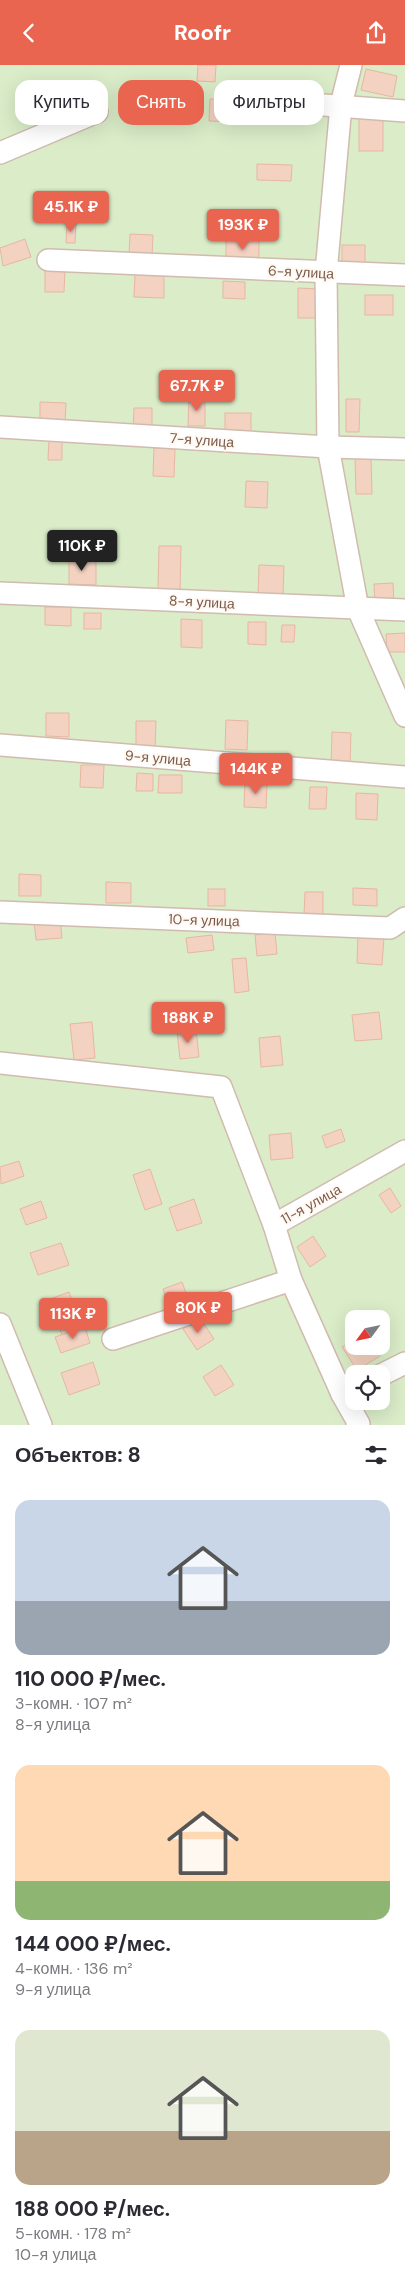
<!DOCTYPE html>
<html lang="ru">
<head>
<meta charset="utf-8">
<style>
	:root { --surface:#fff; --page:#f7f7f7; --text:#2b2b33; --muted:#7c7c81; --accent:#e9654f }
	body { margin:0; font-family:"DM Sans",sans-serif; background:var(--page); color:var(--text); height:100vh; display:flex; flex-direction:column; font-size:19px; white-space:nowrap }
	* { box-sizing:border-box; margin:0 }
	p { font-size:16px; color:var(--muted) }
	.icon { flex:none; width:28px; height:28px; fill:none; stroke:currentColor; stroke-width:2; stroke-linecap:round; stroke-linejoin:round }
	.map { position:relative; height:1360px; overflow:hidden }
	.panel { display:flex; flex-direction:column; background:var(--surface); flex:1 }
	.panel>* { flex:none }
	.hud { position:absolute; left:15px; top:15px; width:375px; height:45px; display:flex; gap:10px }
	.needle { width:32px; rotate:237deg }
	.buttons { position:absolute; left:345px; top:1245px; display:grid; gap:10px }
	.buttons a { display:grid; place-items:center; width:45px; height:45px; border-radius:10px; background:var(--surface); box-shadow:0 5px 20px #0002; font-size:25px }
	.price { position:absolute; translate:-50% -42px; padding:0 11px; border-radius:5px; background:var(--accent); color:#fff; font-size:16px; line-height:32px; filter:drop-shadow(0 1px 2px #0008) }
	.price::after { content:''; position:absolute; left:50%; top:30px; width:15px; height:11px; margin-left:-8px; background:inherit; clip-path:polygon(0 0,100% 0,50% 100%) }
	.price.on { background:#222; color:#fff }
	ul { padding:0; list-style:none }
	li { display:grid; align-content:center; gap:10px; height:265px; padding:0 15px }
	li span { display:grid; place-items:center; height:155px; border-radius:15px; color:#555 }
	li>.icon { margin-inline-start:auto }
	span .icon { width:90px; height:90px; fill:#fffc; stroke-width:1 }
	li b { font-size:21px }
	h2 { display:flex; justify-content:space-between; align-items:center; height:60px; padding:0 15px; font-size:21px }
	.chip { padding:0 18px; border-radius:15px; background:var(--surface); box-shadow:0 5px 20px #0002; font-size:18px; line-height:45px }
	.chip.on { background:var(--accent); color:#fff }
	header { display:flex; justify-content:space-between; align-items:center; height:65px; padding:0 15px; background:var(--accent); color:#fff; font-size:22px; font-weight:700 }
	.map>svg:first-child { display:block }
</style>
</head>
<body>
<header><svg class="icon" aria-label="back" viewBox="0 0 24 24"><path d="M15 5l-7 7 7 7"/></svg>Roofr<svg class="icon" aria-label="share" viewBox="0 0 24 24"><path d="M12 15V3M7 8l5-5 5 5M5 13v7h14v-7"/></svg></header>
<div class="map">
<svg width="405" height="1360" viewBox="0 0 405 1360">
	<rect width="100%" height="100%" fill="#fdf5eb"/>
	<path fill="#daecc8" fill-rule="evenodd" d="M0,0H405V1360H0ZM354,1254H381V1281H354ZM354,1309H381V1336H354Z"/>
	<g fill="#f3d2c2" stroke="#e7b7a2">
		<polygon points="198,0 216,0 215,17 197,16"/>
		<polygon points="366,4 397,11 393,32 361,25"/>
		<polygon points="210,34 244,34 243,57 209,56"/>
		<rect x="359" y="52" width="24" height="34"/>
		<polygon points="257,99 292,100 291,116 257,115"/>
		<polygon points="67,158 76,158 75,178 66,178"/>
		<polygon points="130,169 153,170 152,192 129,191"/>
		<polygon points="226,173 259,174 259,199 226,198"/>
		<polygon points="25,174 31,192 3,201 0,183"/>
		<rect x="342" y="180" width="23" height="22"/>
		<polygon points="45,204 65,204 64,227 45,227"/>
		<polygon points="135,210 164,211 164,233 134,232"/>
		<polygon points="223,216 245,217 245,234 223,233"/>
		<polygon points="298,223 319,224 318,253 298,253"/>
		<rect x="365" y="230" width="28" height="20"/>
		<polygon points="189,332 205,332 205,361 188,361"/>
		<polygon points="346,334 360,334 359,367 346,367"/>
		<polygon points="40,337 66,338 65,358 40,357"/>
		<polygon points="134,343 152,343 152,365 133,365"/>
		<rect x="225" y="348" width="26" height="23"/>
		<polygon points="49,374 62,374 62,395 48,395"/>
		<polygon points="154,383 175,384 174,412 153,411"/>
		<polygon points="371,392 372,429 356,429 355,393"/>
		<polygon points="246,416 268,417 267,443 245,442"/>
		<polygon points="159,481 181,481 180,526 158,525"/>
		<polygon points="69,494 96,495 96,520 69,519"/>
		<polygon points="259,500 284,501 283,532 258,532"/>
		<polygon points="393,518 394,540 375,540 374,519"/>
		<polygon points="45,542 71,542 71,561 45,560"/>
		<rect x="84" y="548" width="17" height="16"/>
		<polygon points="181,554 202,555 202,583 181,582"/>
		<polygon points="248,557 266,557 266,580 248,579"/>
		<polygon points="282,560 295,560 294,577 281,577"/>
		<polygon points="405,568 405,587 387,587 386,569"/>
		<polygon points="46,648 69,648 69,672 46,671"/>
		<polygon points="226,655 248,656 247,685 225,684"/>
		<polygon points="136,656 156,656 155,684 136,683"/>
		<polygon points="332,667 351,668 350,702 331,701"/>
		<polygon points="81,700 104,700 103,723 80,722"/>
		<polygon points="137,708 153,709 153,726 136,726"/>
		<polygon points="159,710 182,710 182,728 158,728"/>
		<polygon points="245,717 267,718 266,743 244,742"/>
		<polygon points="310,722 327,722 326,744 309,744"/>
		<polygon points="356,728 378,729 377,755 356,754"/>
		<polygon points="19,809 41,810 41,831 19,831"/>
		<polygon points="106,817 131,818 131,838 106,838"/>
		<polygon points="353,823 377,824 377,841 353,840"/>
		<rect x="208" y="824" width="17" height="17"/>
		<polygon points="305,827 323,827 323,852 304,851"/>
		<polygon points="60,854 62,873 36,875 34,856"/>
		<polygon points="275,868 277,889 257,891 255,870"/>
		<polygon points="212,870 214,885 188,888 186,873"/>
		<polygon points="358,871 384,872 382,900 357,898"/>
		<polygon points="246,893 249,926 235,928 232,894"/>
		<polygon points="379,947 382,974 355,976 352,950"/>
		<polygon points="92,957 95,993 74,995 70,959"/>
		<polygon points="196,964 199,992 180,994 177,966"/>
		<polygon points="280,971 283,1000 261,1002 259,973"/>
		<polygon points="341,1064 345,1076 326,1083 322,1071"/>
		<polygon points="291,1068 293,1093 271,1095 269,1070"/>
		<polygon points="19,1096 24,1111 1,1119 0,1102"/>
		<polygon points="150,1104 162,1139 145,1145 133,1110"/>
		<polygon points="390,1123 401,1141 391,1148 379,1130"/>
		<polygon points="194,1134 202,1158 177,1166 169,1143"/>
		<polygon points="41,1136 47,1153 26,1160 20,1144"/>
		<polygon points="313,1171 326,1191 310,1202 297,1182"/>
		<polygon points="61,1178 69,1200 38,1210 30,1188"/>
		<polygon points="182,1217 191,1242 171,1249 163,1224"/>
		<polygon points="69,1227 82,1263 62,1270 50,1234"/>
		<polygon points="200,1253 214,1274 197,1285 183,1264"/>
		<polygon points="85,1262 90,1278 61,1288 55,1272"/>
		<polygon points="354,1275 354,1281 374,1281 380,1291 357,1305 342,1282"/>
		<polygon points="93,1297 100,1319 69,1330 61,1308"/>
		<polygon points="221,1300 234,1320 215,1331 203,1312"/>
	</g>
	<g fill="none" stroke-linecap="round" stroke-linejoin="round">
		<defs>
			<g id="street">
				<polyline points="351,0 341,40 326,208 328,382 358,544 405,651"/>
				<polyline points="256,35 405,46"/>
				<polyline points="0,88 97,47"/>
				<polyline points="48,195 405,210"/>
				<polyline points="0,362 328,382 405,384"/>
				<polyline points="0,528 405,545"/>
				<polyline points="0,680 405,712"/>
				<polyline points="0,847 390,863 405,853"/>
				<polyline points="0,998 221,1022 274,1160 291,1215 342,1329"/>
				<polyline points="274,1160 405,1086"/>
				<polyline points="0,1259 41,1360"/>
				<polyline points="113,1274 291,1215"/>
				<polyline points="381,1310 405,1298"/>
				<polyline points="354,1324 342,1329 359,1359 357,1360"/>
			</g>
		</defs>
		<use href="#street" stroke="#d1bbaf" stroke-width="24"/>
		<use href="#street" stroke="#fff" stroke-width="21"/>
	</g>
	<g text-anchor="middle" stroke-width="4" stroke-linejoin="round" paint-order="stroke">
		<g font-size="14" fill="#7a594c" stroke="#fff9f2">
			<text transform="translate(301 207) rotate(3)" y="5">6-я улица</text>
			<text transform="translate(202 375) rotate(4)" y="5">7-я улица</text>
			<text transform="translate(202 537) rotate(3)" y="5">8-я улица</text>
			<text transform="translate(158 693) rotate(5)" y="5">9-я улица</text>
			<text transform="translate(204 855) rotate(2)" y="5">10-я улица</text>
			<text transform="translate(311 1139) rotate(-29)" y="5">11-я улица</text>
		</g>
	</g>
</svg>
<div class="buttons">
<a><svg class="needle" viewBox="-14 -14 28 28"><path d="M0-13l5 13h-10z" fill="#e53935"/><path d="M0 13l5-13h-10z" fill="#7c7c81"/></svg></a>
<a><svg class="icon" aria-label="locate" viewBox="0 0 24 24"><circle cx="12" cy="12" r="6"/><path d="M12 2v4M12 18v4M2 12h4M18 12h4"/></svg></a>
</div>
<b class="price" style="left:71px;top:168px">45.1K ₽</b>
<b class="price" style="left:243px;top:186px">193K ₽</b>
<b class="price" style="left:197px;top:347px">67.7K ₽</b>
<b class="price on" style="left:82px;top:507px">110K ₽</b>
<b class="price" style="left:256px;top:730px">144K ₽</b>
<b class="price" style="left:188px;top:979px">188K ₽</b>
<b class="price" style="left:198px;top:1269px">80K ₽</b>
<b class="price" style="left:73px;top:1275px">113K ₽</b>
<div class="hud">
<a class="chip">Купить</a>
<a class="chip on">Снять</a>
<a class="chip">Фильтры</a>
</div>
</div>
<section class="panel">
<h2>Объектов: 8<svg class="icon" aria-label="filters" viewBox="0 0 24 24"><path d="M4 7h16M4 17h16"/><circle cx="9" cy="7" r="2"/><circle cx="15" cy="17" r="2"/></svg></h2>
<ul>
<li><span style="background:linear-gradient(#c9d6e8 65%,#9aa5b1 0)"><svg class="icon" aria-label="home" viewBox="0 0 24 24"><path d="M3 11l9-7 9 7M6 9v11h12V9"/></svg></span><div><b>110 000 ₽/мес.</b><p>3-комн. · 107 m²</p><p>8-я улица</p></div></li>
<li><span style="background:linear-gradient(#ffd9b3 75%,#8fb573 0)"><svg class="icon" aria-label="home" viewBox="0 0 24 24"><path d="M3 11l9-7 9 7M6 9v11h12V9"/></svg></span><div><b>144 000 ₽/мес.</b><p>4-комн. · 136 m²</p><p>9-я улица</p></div></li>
<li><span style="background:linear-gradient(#dfe7d0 65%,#b9a48a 0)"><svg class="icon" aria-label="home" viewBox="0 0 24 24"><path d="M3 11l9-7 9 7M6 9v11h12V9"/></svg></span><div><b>188 000 ₽/мес.</b><p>5-комн. · 178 m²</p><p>10-я улица</p></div></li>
</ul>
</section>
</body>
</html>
